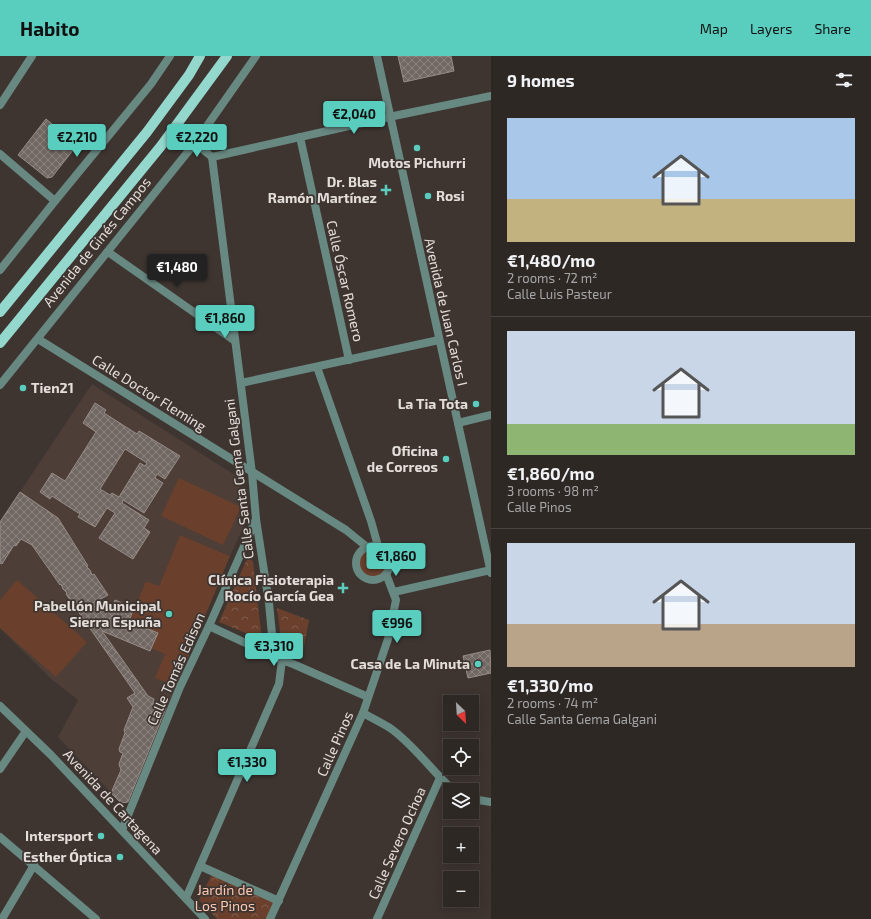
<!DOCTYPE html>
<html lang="en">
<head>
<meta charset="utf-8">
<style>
	:root { --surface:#2e2825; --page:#3a3432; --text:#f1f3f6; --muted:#a7a6a7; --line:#494442; --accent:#59cebf }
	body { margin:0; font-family:"Exo 2",sans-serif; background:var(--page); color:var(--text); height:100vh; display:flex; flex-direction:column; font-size:15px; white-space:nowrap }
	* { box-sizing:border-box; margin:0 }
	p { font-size:13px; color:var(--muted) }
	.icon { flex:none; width:22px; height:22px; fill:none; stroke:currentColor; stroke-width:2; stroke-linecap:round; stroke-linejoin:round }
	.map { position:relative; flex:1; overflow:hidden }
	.panel { display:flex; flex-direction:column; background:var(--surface); width:380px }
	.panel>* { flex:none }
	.needle { width:26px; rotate:155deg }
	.fabs { position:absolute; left:443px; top:639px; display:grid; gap:8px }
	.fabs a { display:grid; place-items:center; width:36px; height:36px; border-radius:0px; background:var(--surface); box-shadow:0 2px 10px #0003,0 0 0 1px var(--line); font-size:20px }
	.price { position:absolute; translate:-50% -34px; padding:0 9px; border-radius:4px; background:var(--accent); color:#111; font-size:13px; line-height:26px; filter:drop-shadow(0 1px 2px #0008) }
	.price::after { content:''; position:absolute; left:50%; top:24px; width:12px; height:9px; margin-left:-6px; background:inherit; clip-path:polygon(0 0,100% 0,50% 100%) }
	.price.current { background:#222; color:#fff }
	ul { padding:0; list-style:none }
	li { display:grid; align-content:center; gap:8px; height:212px; padding:0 16px }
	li+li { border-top:1px solid var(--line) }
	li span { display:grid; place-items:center; height:124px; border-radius:0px; color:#555 }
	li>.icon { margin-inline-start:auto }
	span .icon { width:72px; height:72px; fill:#fffc; stroke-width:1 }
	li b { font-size:17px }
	h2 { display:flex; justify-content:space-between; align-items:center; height:48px; padding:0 16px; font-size:17px }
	header { display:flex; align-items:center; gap:24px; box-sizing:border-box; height:56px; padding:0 20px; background:var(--accent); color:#111 }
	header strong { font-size:19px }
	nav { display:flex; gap:22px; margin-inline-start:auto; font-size:14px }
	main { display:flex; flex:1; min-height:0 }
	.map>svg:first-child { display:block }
</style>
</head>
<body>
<header>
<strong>Habito</strong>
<nav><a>Map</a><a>Layers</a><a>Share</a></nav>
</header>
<main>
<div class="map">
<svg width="491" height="863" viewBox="0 0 491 863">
	<defs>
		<pattern id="park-crowns" width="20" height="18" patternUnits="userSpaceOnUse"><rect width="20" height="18" fill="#6a402d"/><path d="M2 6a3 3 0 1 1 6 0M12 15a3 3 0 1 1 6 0" fill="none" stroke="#7f5b4b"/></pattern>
		<pattern id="building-cross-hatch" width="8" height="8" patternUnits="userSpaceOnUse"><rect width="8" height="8" fill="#726863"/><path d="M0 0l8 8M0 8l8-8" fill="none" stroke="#8d8480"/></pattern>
	</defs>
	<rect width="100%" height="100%" fill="#3e3531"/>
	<polygon fill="#4d3e37" points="92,328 238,421 246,465 230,500 180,479 159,530 146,525 129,565 158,577 176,630 128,746 121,747 58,681 78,644 50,622 0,572 0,466"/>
	<g fill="#6a402d">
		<polygon points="179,422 241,451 223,489 161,460"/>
		<polygon points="180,479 230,500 176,630 155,622 165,598 151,592 157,577 129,565 146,525 159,530"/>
		<circle cx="372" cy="507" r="15"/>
		<polygon points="17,524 87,586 56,621 0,572 0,544"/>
	</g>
	<g fill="url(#park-crowns)">
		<polygon points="248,503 251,503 253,506 262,584 219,566 246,505"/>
		<polygon points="277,552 309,564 302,602 290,597 282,589"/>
		<polygon points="214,814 276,842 267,863 217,863 199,844"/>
	</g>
	<g fill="url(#building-cross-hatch)" stroke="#978c87" fill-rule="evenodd">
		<polygon points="398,0 451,0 454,15 404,26"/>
		<polygon points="46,63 77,89 52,121 47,122 18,99"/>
		<path d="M95,347L106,354L104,357L137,378L139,375L180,400L165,423L157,418L155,422L163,427L144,457L123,444L122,447L149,464L144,472L150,476L133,503L99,482L115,457L107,452L95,471L78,461L80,458L52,440L50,443L40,436L52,417L65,425L96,376L83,367ZM125,393L147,407L145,410L140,407L119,441L112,437L110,439L100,433Z"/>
		<polygon points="20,436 58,462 88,510 86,510 90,514 92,519 94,518 108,539 97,545 111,554 115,544 134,552 129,565 158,577 150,595 102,575 148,640 154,643 153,647 166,652 128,746 121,747 111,737 121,714 119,708 123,697 120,696 119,693 125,677 124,674 133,651 127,642 135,637 66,538 67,537 63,533 61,528 60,529 32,489 21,483 16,490 14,489 2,508 0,507 0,466"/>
		<polygon points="490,594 491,617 468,622 463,600"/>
	</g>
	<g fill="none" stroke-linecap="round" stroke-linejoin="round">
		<polyline stroke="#688882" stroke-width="8" points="200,810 279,845"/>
		<g stroke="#688882" stroke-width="8">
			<polyline points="377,0 491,517"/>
			<polyline points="0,49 32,0"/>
			<polyline points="300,81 349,304"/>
			<polyline points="195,87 212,101"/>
			<polyline points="0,98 55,145"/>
			<polyline points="212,101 389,61 491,40"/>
			<polyline points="108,196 235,285"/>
			<polyline points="0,214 55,145 151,28 170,0"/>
			<polyline points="38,283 346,474 367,491"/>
			<polyline points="317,311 371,465 378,490"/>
			<polyline points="241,327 439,284"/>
			<polyline points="0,329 195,87 256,0"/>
			<polyline points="458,367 491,359"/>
			<circle cx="373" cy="507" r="17"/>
			<polyline points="394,536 491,514"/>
			<polyline points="209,570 282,604 293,608 368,641"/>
			<polyline points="0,650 51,699 205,863"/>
			<path d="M363,657C372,662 382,667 390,672C412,687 433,716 453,734"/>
			<polyline points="0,713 26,675"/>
			<polyline points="472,743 491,746"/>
			<polyline points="122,774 180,631 209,570 256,463"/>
			<polyline points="0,781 96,863"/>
			<polyline points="186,842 279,628 282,604 273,589 269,547 256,463 252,417 212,101"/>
			<polyline points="2,863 34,809"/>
			<polyline points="270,863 363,657 388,583 396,544 386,518"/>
			<polyline points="377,863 440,722"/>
		</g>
		<g stroke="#94d8cd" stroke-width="10">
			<polyline points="0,256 147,76 189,19 200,0"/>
			<polyline points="0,287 161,90 227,0"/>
		</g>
	</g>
	<g fill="#59cebf" stroke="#3e3531" stroke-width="1.5">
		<circle cx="417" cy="92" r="4"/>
		<path d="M384 128h4v4h4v4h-4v4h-4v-4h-4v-4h4z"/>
		<circle cx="428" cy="140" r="4"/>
		<circle cx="23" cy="332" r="4"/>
		<circle cx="476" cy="348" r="4"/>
		<circle cx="446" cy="403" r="4"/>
		<path d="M341 526h4v4h4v4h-4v4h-4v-4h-4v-4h4z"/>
		<circle cx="169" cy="558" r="4"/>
		<circle cx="478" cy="608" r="4"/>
		<circle cx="101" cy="780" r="4"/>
		<circle cx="120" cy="801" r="4"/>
	</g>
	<g text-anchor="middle" stroke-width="3.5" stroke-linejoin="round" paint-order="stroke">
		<g font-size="14" font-weight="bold" fill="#e4dedb" stroke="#3e3531" text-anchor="end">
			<text x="417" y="112" text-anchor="middle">Motos Pichurri</text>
			<text x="377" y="131">Dr. Blas<tspan x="377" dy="16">Ramón Martínez</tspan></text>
			<text x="436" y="145" text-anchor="start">Rosi</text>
			<text x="31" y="337" text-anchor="start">Tien21</text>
			<text x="468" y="353">La Tia Tota</text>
			<text x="438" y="400">Oficina<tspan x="438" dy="16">de Correos</tspan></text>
			<text x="334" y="529">Clínica Fisioterapia<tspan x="334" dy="16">Rocío García Gea</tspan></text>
			<text x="161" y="555">Pabellón Municipal<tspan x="161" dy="16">Sierra Espuña</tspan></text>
			<text x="470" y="613">Casa de La Minuta</text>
			<text x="93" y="785">Intersport</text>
			<text x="112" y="806">Esther Óptica</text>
		</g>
		<g font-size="14" fill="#e4dedb" stroke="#3e3531">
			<text transform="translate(97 186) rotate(-51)" y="5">Avenida de Ginés Campos</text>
			<text transform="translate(345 225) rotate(77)" y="5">Calle Óscar Romero</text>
			<text transform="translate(446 256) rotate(77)" y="5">Avenida de Juan Carlos I</text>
			<text transform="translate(149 337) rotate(32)" y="5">Calle Doctor Fleming</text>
			<text transform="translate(239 423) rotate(-97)" y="5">Calle Santa Gema Galgani</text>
			<text transform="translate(176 613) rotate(-66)" y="5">Calle Tomás Edison</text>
			<text transform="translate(335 688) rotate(-66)" y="5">Calle Pinos</text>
			<text transform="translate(113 746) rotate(47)" y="5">Avenida de Cartagena</text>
			<text transform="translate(397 787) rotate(-66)" y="5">Calle Severo Ochoa</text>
		</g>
		<g font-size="14" fill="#fcc8b1" stroke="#3e3531">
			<text x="225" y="839">Jardín de<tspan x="225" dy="16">Los Pinos</tspan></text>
		</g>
	</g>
</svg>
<div class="fabs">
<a><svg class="needle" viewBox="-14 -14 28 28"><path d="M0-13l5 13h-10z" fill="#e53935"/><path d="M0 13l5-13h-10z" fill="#a7a6a7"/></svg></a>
<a><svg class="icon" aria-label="locate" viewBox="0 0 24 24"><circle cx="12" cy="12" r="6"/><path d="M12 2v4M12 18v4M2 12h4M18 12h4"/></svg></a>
<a><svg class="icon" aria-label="layers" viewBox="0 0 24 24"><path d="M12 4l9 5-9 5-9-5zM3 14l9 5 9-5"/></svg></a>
<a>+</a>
<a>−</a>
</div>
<b class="price" style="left:354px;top:79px">€2,040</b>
<b class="price" style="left:77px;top:102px">€2,210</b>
<b class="price" style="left:197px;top:102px">€2,220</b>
<b class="price current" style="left:177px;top:232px">€1,480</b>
<b class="price" style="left:225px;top:283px">€1,860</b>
<b class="price" style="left:396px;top:521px">€1,860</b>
<b class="price" style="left:397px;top:588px">€996</b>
<b class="price" style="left:274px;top:611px">€3,310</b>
<b class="price" style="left:247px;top:727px">€1,330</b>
</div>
<section class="panel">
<h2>9 homes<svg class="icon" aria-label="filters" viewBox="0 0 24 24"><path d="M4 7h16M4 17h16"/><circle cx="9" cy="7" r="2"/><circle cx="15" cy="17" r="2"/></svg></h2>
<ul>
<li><span style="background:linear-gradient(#a9c7e8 65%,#c2b280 0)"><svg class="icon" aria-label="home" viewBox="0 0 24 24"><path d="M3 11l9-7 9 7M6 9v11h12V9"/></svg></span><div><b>€1,480/mo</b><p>2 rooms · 72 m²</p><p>Calle Luis Pasteur</p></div></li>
<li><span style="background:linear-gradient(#c9d6e8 75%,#8fb573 0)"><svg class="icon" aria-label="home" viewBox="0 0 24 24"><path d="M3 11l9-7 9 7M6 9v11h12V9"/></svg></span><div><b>€1,860/mo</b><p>3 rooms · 98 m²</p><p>Calle Pinos</p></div></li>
<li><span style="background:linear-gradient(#c9d6e8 65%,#b9a48a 0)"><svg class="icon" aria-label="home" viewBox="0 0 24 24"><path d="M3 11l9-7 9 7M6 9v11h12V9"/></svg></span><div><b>€1,330/mo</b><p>2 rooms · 74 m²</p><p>Calle Santa Gema Galgani</p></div></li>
</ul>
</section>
</main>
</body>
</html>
